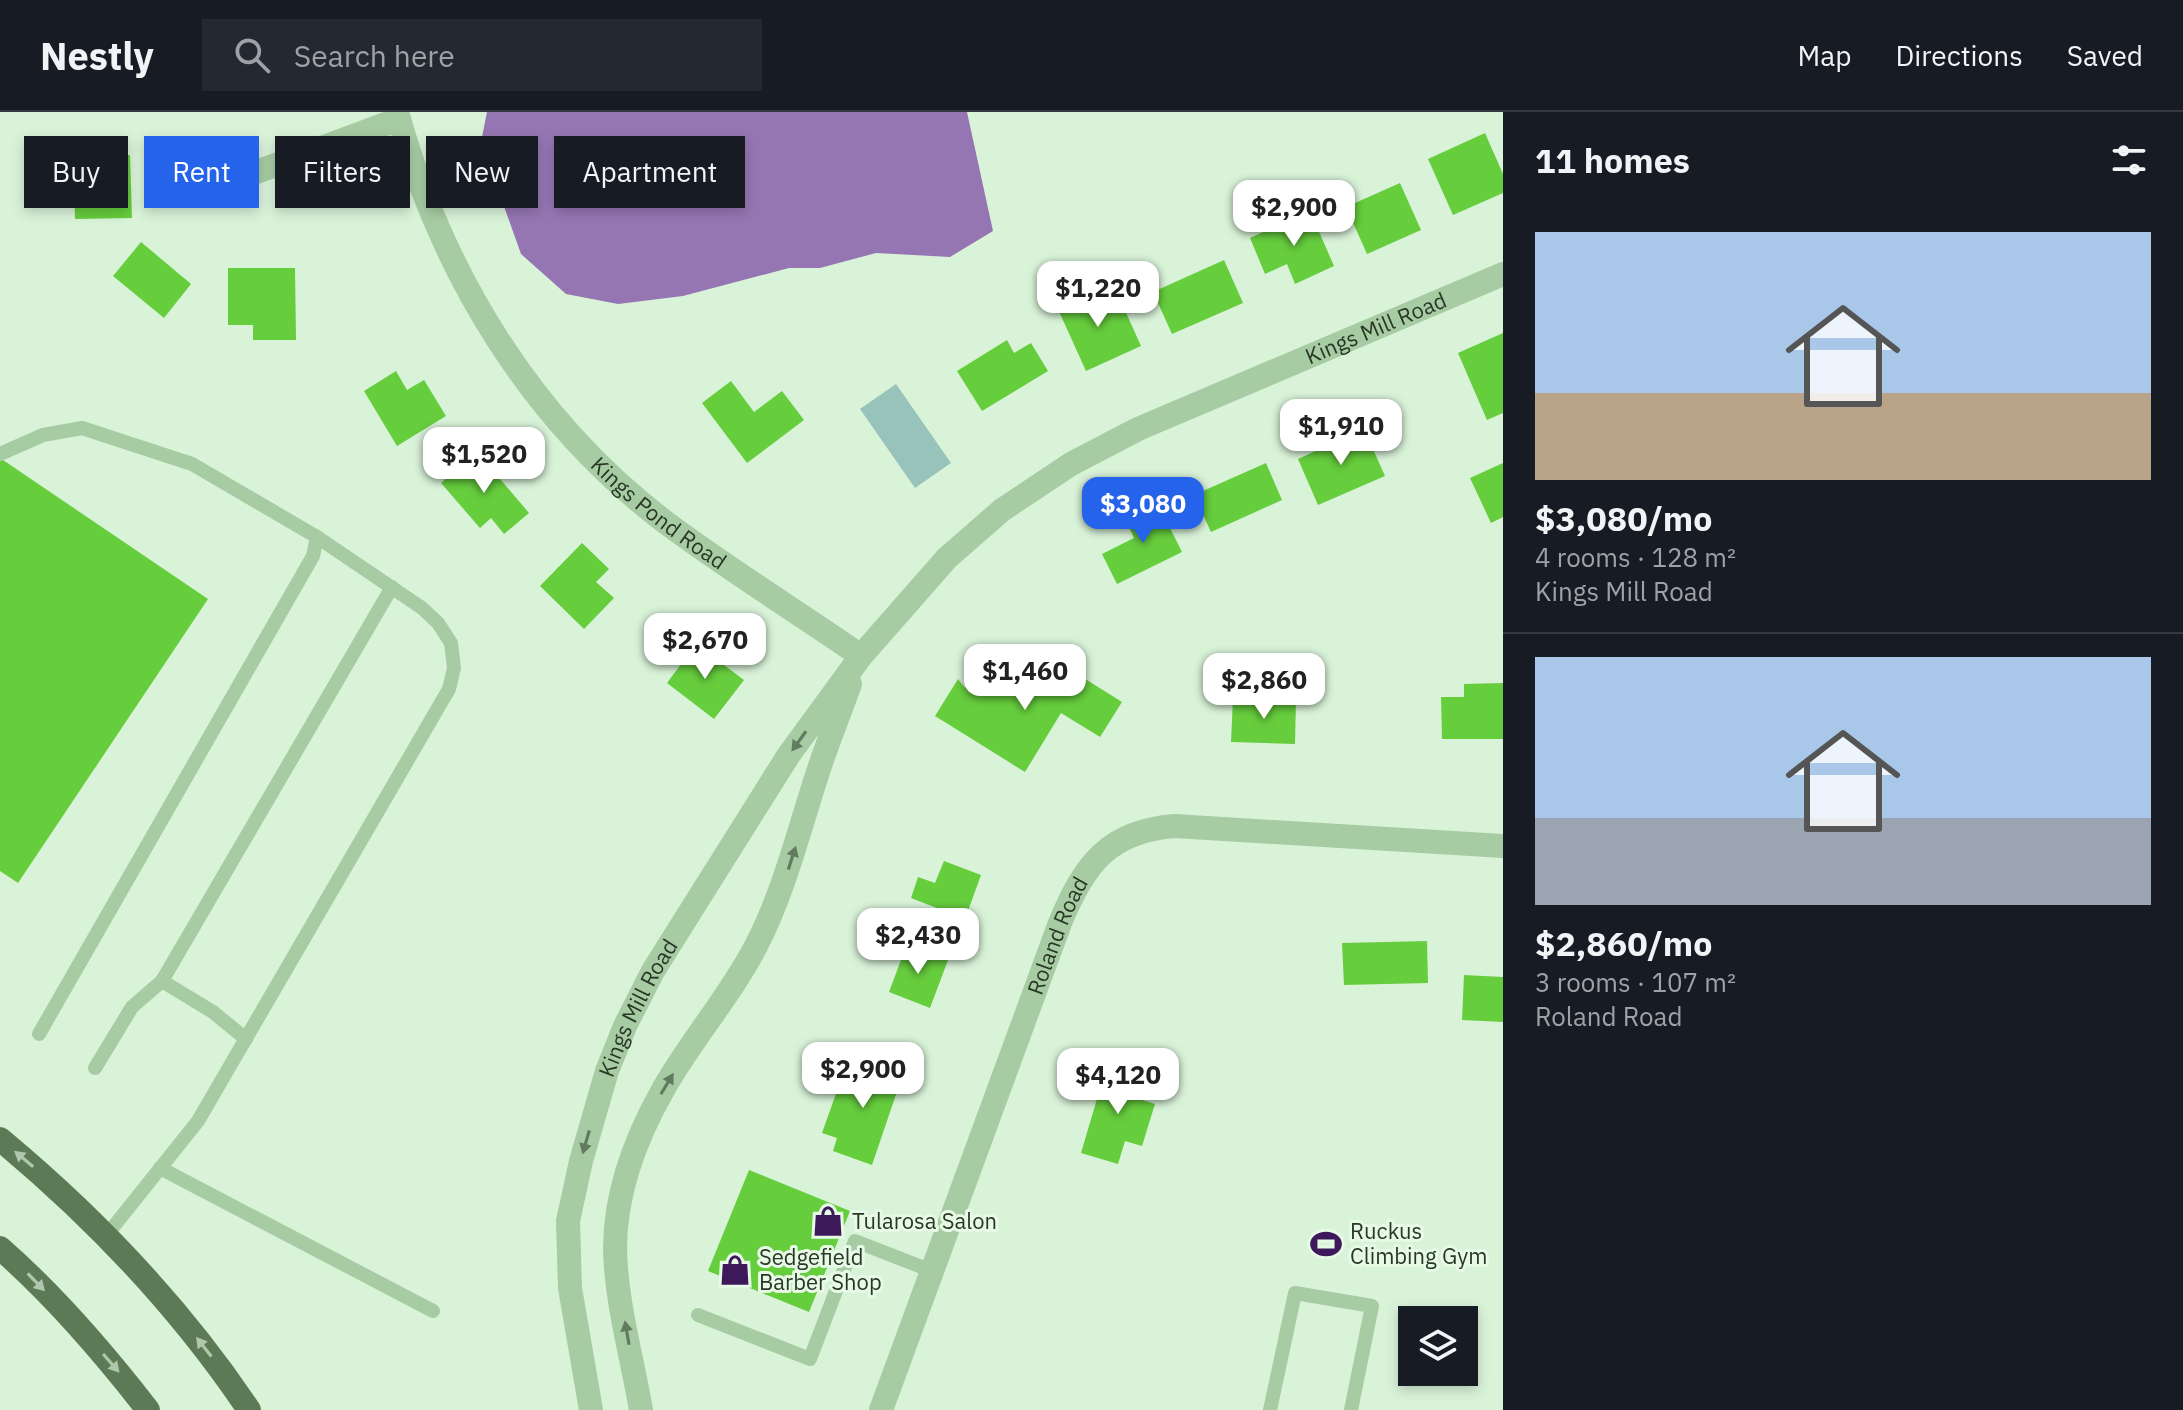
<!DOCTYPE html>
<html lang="en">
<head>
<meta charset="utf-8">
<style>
	:root { --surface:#171b24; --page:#242831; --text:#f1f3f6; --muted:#9ea1a6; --line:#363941; --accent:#2563eb }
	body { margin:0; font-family:"IBM Plex Sans",sans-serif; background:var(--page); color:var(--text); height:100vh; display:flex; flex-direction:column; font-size:30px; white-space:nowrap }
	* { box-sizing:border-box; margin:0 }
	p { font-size:26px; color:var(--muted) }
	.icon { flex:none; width:44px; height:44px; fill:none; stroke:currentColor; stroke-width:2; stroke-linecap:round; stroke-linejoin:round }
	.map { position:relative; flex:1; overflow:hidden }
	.panel { display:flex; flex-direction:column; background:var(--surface); width:680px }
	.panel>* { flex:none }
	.top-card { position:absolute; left:24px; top:24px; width:760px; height:72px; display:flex; gap:16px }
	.controls { position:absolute; left:1398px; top:1194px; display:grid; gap:16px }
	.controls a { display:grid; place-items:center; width:80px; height:80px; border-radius:0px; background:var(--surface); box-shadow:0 4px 12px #0003; font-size:40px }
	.price { position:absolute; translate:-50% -68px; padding:0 18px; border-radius:16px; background:#fff; color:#222; font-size:26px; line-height:52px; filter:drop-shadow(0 2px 4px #0008) }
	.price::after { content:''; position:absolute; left:50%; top:48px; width:24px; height:18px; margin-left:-12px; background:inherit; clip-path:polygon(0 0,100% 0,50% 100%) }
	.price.selected { background:var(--accent); color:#fff }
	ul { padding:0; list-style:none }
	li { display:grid; align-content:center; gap:16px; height:424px; padding:0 32px }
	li+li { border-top:2px solid var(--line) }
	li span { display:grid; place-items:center; height:248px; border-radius:0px; color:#555 }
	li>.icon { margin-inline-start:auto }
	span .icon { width:144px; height:144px; fill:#fffc; stroke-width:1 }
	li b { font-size:34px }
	h2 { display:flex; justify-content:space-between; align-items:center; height:96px; padding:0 32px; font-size:34px }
	.pill { padding:0 28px; border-radius:0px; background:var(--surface); box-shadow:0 4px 12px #0003; font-size:28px; line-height:72px }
	.pill.selected { background:var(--accent); color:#fff }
	header { display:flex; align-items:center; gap:48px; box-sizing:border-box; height:112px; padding:0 40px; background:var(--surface); border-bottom:2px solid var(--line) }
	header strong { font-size:38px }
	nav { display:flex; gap:44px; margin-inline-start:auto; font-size:28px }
	.search { width:560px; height:72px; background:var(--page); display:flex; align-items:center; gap:20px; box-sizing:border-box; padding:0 28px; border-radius:0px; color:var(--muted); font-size:30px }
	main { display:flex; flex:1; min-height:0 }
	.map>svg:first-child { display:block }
</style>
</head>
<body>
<header>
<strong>Nestly</strong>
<div class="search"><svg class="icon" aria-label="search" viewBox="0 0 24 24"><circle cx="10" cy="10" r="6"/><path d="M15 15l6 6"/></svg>Search here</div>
<nav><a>Map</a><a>Directions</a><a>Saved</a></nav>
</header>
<main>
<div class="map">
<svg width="1503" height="1298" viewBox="0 0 1503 1298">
	<rect width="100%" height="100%" fill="#d9f3d9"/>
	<polygon fill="#98c3bb" points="896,272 951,351 915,376 860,297"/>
	<polygon fill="#9576b2" points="487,0 967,0 993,119 950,145 876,141 820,156 789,156 683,184 618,192 566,182 521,142 481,30"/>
	<g fill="#66cd3d">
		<polygon points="1485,21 1503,62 1503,81 1453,103 1428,47"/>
		<polygon points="130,43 132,106 75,107 73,45"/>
		<polygon points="1400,71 1421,118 1367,142 1346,95"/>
		<polygon points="1310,99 1334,154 1295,172 1287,152 1265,162 1250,126"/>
		<polygon points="141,130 191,172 164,206 113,164"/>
		<polygon points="1224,148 1243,191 1172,222 1153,180"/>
		<polygon points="228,156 295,156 296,228 253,228 253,213 228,213"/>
		<polygon points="1095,178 1101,193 1119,185 1141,234 1086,259 1057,195"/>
		<polygon points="1503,221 1503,301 1487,308 1458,241"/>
		<polygon points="1007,228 1014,241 1031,231 1048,259 982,299 957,259"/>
		<polygon points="396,259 407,278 424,268 446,304 397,334 364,279"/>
		<polygon points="731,269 754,300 782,279 804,308 747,351 702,291"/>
		<polygon points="1364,317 1385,364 1318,393 1298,347"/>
		<polygon points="477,340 529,401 504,422 491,406 480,416 441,371"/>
		<polygon points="0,346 208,487 18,771 0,759"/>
		<polygon points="1266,351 1282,388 1211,420 1194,383"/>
		<polygon points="1503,351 1503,405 1491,411 1470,366"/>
		<polygon points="1157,390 1182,440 1117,472 1102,442 1134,426 1125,406"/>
		<polygon points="582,431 609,457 596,470 614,486 584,517 540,474"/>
		<polygon points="696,532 744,568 714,607 667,571"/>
		<polygon points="1055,548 1122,590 1100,625 1061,601 1025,660 935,604 958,567 965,576 970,566 975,566 981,556 1031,587"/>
		<polygon points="1503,571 1503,627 1442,627 1441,585 1464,585 1464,572"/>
		<polygon points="1233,586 1296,588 1295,632 1231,630"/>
		<polygon points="944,749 981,763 965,807 911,786 918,765 935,771"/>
		<polygon points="1427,829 1428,871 1344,873 1342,831"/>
		<polygon points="907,832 948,848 930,896 889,880"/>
		<polygon points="1464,863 1503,865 1503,910 1462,908"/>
		<polygon points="860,944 904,959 872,1053 833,1039 837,1026 822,1021 838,976 848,979"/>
		<polygon points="1107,953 1146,965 1139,987 1155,992 1142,1034 1125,1029 1118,1052 1081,1041"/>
		<polygon points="749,1058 850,1099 809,1200 708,1159"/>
	</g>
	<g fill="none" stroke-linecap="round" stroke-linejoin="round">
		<g stroke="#a7cca4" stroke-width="14">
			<polyline points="0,342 43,323 82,316 192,352 317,425 422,496 438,511 451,531 454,556 449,577 198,1009 106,1124"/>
			<polyline points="39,922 313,444 317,425"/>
			<polyline points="246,927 213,900 162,869 392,475"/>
			<polyline points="95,956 132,895 162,869"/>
			<polyline points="160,1056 433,1199"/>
			<polyline points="698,1203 810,1247 855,1129 932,1159"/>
			<polyline points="1270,1298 1295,1181 1372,1194 1351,1298"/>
		</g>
		<g stroke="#a7cca4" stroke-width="24">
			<path id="s1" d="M397,0C442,161 530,307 665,410C728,457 796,499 861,544"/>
			<polyline points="238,67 399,7"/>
			<path id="s2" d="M591,1298L570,1176L568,1109L581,1049L607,959L625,914L653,859L788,644L861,544L947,446L1002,398L1071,352L1138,317L1503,162"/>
			<path d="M641,1298C632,1245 616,1190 615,1137C615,1080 636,1025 664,976C692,927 730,884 756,834C785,778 799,717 819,657C828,629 840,600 850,572"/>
			<path id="s3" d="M881,1298L1060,811C1084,753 1108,719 1175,714L1503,734"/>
		</g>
		<g stroke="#5d7a56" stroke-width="24">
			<path d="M0,1027C95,1106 180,1195 249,1298"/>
			<path d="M0,1136C55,1184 103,1240 148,1298"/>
		</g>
	</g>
	<defs><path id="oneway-solid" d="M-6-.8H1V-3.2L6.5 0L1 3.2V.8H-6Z" transform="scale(2)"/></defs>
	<g fill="#627a5f">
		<use href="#oneway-solid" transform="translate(799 629) rotate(126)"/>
		<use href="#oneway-solid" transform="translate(792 746) rotate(-72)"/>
		<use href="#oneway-solid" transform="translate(667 972) rotate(-59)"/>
		<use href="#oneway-solid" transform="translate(586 1030) rotate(106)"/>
		<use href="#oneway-solid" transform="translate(627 1221) rotate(-100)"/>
	</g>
	<g fill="#afc7ac">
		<use href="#oneway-solid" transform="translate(24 1047) rotate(-140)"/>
		<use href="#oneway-solid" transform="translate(36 1170) rotate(46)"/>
		<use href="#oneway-solid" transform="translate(204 1235) rotate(-128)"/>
		<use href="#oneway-solid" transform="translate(111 1251) rotate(49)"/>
	</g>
	<defs>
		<symbol id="shop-bare" viewBox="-9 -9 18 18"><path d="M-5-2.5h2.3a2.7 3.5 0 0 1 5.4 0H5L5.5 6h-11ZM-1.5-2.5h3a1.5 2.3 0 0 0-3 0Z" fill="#3d195b" stroke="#e6fae6" stroke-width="2.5" paint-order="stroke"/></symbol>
		<symbol id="stadium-bare" viewBox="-9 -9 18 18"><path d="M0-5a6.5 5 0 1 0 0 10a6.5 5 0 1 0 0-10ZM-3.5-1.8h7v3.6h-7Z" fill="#3d195b" stroke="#e6fae6" stroke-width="2.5" paint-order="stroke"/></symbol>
	</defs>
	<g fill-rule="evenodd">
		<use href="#shop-bare" x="806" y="1087" width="44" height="44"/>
		<use href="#stadium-bare" x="1304" y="1110" width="44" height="44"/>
		<use href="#shop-bare" x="713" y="1136" width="44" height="44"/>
	</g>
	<g text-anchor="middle" stroke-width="6" stroke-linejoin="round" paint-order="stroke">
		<g font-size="22" fill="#2a3726" stroke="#e6fae6">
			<text dy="8" stroke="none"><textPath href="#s2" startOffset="1454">Kings Mill Road</textPath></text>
			<text dy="8" stroke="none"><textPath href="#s1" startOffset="488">Kings Pond Road</textPath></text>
			<text dy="8" stroke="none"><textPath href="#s3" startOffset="506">Roland Road</textPath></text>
			<text dy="8" stroke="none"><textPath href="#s2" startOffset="416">Kings Mill Road</textPath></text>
		</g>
		<g font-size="22" fill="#2a3726" stroke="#e6fae6" text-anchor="start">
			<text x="852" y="1117">Tularosa Salon</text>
			<text x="1350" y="1127">Ruckus<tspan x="1350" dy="25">Climbing Gym</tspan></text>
			<text x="759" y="1153">Sedgefield<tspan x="759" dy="25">Barber Shop</tspan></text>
		</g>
	</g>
</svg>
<div class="controls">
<a><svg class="icon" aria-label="layers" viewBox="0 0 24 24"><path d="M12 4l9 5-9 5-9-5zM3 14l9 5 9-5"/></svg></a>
</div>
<b class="price" style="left:1294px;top:136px">$2,900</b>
<b class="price" style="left:1098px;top:217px">$1,220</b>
<b class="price" style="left:1341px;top:355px">$1,910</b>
<b class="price" style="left:484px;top:383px">$1,520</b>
<b class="price selected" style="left:1143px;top:433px">$3,080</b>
<b class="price" style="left:705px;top:569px">$2,670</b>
<b class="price" style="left:1025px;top:600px">$1,460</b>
<b class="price" style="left:1264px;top:609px">$2,860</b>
<b class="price" style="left:918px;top:864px">$2,430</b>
<b class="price" style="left:863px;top:998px">$2,900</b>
<b class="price" style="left:1118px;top:1004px">$4,120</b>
<div class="top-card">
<a class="pill">Buy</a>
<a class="pill selected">Rent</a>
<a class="pill">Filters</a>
<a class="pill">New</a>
<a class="pill">Apartment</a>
</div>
</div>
<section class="panel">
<h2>11 homes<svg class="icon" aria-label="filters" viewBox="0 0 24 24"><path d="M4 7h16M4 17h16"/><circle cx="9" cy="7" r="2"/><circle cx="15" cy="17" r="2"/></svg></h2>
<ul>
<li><span style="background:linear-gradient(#a9c7e8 65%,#b9a48a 0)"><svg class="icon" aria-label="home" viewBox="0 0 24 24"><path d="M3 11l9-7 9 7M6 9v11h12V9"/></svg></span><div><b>$3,080/mo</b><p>4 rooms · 128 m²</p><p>Kings Mill Road</p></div></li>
<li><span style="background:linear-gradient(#a9c7e8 65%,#9aa5b1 0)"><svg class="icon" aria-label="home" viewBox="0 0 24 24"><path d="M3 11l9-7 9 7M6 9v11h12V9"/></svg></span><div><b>$2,860/mo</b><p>3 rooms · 107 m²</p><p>Roland Road</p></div></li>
</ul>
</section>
</main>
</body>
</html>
